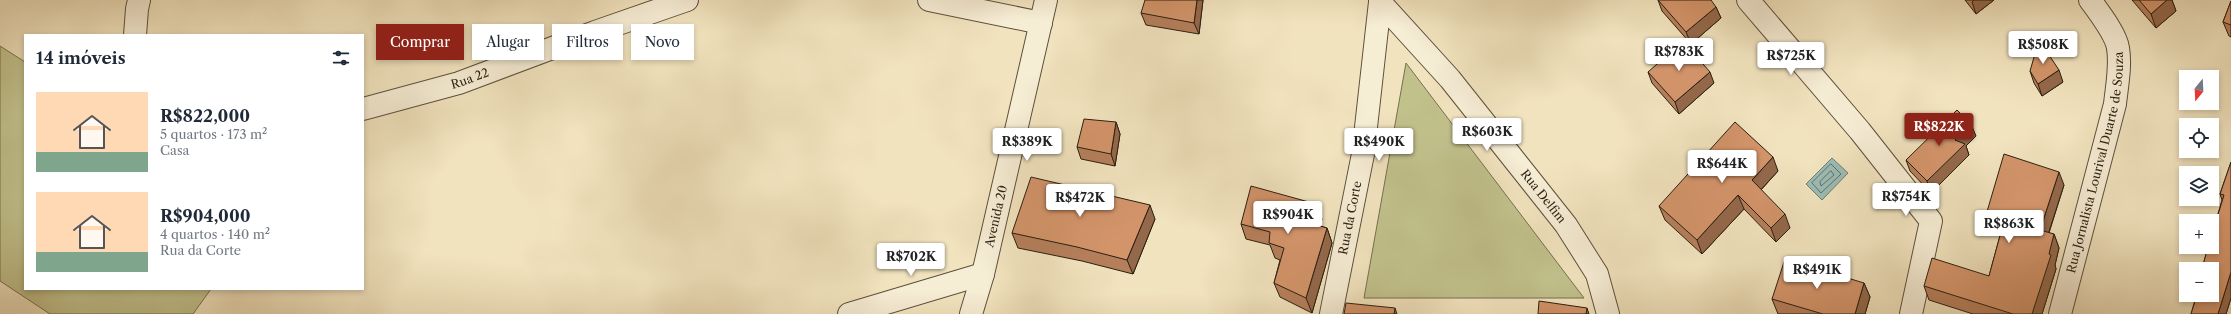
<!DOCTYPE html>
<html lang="pt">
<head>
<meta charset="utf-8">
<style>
	:root { --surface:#fff; --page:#f2f2f3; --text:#1f2937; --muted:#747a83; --accent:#8f2418 }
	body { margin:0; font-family:"Libre Caslon Text",serif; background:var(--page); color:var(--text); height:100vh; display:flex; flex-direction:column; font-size:15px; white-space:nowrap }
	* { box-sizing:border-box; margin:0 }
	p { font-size:13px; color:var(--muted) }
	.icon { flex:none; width:22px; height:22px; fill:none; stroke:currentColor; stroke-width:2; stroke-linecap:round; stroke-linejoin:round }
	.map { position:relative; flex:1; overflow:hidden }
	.sheet { position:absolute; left:24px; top:34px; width:340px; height:256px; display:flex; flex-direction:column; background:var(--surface); border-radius:0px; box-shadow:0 2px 6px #0003 }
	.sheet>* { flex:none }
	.guide { position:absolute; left:376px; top:24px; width:380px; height:36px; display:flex; gap:8px }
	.needle { width:26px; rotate:198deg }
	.buttons { position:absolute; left:2179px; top:70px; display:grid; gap:8px }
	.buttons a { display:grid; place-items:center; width:40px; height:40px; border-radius:0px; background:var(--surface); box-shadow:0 2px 6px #0003; font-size:20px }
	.price { position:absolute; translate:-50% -34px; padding:0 9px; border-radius:4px; background:#fff; color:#222; font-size:13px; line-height:26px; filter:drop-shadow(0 1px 2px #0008) }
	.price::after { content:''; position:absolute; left:50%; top:24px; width:12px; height:9px; margin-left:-6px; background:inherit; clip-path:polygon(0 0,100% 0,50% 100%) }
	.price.current { background:var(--accent); color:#fff }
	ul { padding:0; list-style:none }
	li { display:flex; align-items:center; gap:12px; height:100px; padding:0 12px }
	li span { display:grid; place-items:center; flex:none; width:112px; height:80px; border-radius:0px; color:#555 }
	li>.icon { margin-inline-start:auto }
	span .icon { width:48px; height:48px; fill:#fffc; stroke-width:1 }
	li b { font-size:17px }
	h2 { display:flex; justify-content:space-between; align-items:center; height:48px; padding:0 12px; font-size:17px }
	.chip { padding:0 14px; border-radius:0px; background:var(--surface); box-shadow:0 2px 6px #0003; font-size:14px; line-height:36px }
	.chip.current { background:var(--accent); color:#fff }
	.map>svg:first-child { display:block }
</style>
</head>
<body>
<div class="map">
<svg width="2231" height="314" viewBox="0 0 2231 314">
	<rect width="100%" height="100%" fill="#f1e3be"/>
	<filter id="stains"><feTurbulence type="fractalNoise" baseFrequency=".005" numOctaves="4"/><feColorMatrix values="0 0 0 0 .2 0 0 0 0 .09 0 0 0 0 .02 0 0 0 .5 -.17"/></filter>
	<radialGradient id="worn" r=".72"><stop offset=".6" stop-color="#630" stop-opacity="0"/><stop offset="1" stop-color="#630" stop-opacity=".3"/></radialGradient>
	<g fill="#c1c18c" stroke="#76704e">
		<polygon points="0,46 25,62 25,289 211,289 193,314 50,314 0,281"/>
		<polygon points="1406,63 1584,298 1364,298"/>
	</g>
	<polygon fill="#9bbdb6" stroke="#6e7e74" points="1832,158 1848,173 1822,200 1806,184"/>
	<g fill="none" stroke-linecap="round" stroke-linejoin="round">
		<g stroke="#636e64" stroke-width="1">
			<polygon points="1831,164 1841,174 1821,193 1812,183"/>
			<polygon points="1831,171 1834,175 1821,186 1820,182"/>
		</g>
		<defs>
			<g id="minor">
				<polyline points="929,0 1041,23"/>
				<path id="s1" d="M1380,0V2L1450,79L1566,225L1597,274L1608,314"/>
				<polyline points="1748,0 1860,131 1931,221 1911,314"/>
				<polyline points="135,35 137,9 139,0"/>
				<path id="s2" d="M363,109L459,83L595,32L687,0"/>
				<polyline points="849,314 983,274"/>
				<path id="s3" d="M971,314L983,274L1046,0"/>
				<path id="s4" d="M1331,314L1363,154L1380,2"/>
				<path id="s5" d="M2060,314L2115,104C2117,85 2121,66 2118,48C2116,34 2098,11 2090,0"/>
			</g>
		</defs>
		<use href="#minor" stroke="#5c503c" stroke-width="24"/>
		<use href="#minor" stroke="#f6edd5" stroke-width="22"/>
	</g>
	<g fill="#b57f5b" stroke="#2b1f11">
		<polygon points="1203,0 1199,34 1146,25 1141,13"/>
		<polygon points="1658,0 1716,7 1721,18 1691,44 1662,11"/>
		<polygon points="1965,0 1994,0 1976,14"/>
		<polygon points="2132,0 2172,0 2176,11 2156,28"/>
		<polygon points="2231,1 2231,37 2229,36 2223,22"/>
		<polygon points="2030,71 2063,82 2042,96 2034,83"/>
		<polygon points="1648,72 1714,83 1679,114 1652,83"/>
		<polygon points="1116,122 1120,134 1115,166 1081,159 1077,147"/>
		<polygon points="1976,136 1966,146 1969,155 1931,193 1910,171 1906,160"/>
		<polygon points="2231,162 2231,298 2226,314 2191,314 2204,269 2203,265 2222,200 2220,194"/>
		<polygon points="1778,171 1761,190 1790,228 1776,242 1744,209 1702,254 1665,220 1659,206"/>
		<polygon points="2064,185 2049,233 2054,234 2059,248 2055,265 2056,269 2042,314 1973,314 1929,300 1924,286 1989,276 2001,232 1992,229 1986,215"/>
		<polygon points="1155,219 1133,274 1082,261 1018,248 1012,233"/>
		<polygon points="1322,219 1320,226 1327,228 1332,243 1312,313 1280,297 1274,283 1280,260 1275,258 1270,245 1246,239 1241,224"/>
		<polygon points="1864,283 1870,297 1865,314 1778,314 1772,299"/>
	</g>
	<g fill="#94684a" stroke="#2b1f11">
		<polygon points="1197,0 1203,0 1199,34 1194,23"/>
		<polygon points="1974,0 1994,0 1976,14 1972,2"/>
		<polygon points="2167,0 2172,0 2176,11 2156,28 2151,14"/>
		<polygon points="1716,7 1721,18 1691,44 1686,32"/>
		<polygon points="2059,70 2063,82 2042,96 2038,84"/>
		<polygon points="1710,72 1714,83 1679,114 1675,102"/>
		<polygon points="1116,122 1120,134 1115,166 1111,154"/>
		<polygon points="1971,124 1976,136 1966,146 1969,155 1931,193 1927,181 1955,140"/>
		<polygon points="1773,157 1778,171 1757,194 1752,180"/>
		<polygon points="2059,172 2064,185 2045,244 2040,230"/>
		<polygon points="1738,195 1744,209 1702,254 1697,240"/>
		<polygon points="1316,204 1322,219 1316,238 1310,223"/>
		<polygon points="1150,205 1155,219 1133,274 1127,260"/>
		<polygon points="1785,214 1790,228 1776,242 1771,228"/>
		<polygon points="1327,228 1332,243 1312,313 1306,298"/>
		<polygon points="2054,234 2059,248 2055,265 2056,269 2042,314 2032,314"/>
		<polygon points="2231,272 2231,298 2226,314 2218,314"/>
		<polygon points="1864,283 1870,297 1865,314 1855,314"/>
		<polygon points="1395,308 1397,314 1394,314"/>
		<polygon points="1587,308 1589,314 1586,314"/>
	</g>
	<g fill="#d3946a" stroke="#2b1f11">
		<polygon points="1145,0 1197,0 1194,23 1141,13"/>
		<polygon points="1658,0 1711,0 1716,7 1686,32"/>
		<polygon points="2139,0 2167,0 2151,14"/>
		<polygon points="2231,1 2231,25 2223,22"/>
		<polygon points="2039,40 2059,70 2038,84 2030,71"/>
		<polygon points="1683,41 1710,72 1675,102 1648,72"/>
		<polygon points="1957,110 1971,124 1955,140 1965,144 1927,181 1906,160"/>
		<polygon points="1084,119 1116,122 1111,154 1077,147"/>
		<polygon points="1735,122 1773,157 1752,180 1785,214 1771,228 1738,195 1697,240 1659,206"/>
		<polygon points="2004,154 2059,172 2040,230 2054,234 2049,254 2051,255 2032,314 2013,314 1924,286 1932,258 1989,276 2004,221 1986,215"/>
		<polygon points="2231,162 2231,272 2218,314 2191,314 2197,295 2212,295 2212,269 2204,269 2205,266 2203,265 2208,247 2212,247 2212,234 2224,195 2220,194"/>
		<polygon points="1031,177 1150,205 1127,260 1077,247 1012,233"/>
		<polygon points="1251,186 1316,204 1310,223 1327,228 1306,298 1274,283 1284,248 1269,243 1270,232 1241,224"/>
		<polygon points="1785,259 1864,283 1855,314 1823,314 1772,299"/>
		<polygon points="1539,301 1587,308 1586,314 1538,314"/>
		<polygon points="1346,303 1395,308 1394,314 1344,314"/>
	</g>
	<g text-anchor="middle" stroke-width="4" stroke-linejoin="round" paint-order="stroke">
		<g font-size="12" fill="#2b1f11" stroke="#f6edd5">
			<text dy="4" stroke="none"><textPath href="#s2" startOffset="111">Rua 22</textPath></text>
			<text dy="4" stroke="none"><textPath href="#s5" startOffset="156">Rua Jornalista Lourival Duarte de Souza</textPath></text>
			<text dy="4" stroke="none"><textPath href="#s1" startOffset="256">Rua Delfim</textPath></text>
			<text dy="4" stroke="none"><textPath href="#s3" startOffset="101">Avenida 20</textPath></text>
			<text dy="4" stroke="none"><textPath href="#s4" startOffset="98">Rua da Corte</textPath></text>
		</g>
	</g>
	<rect width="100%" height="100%" filter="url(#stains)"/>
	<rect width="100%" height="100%" fill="url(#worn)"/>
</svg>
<div class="buttons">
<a><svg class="needle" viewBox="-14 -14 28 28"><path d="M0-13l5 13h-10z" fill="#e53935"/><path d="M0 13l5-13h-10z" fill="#747a83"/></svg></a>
<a><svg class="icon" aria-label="locate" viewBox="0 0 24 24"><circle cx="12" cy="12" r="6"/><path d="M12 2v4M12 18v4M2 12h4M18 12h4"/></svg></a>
<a><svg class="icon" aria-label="layers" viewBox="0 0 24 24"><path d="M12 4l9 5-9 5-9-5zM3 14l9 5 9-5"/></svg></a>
<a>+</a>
<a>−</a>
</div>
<b class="price" style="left:2043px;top:65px">R$508K</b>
<b class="price" style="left:1679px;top:72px">R$783K</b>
<b class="price" style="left:1791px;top:76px">R$725K</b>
<b class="price current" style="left:1939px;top:147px">R$822K</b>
<b class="price" style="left:1487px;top:152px">R$603K</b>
<b class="price" style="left:1027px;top:162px">R$389K</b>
<b class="price" style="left:1379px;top:162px">R$490K</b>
<b class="price" style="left:1722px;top:184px">R$644K</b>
<b class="price" style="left:1906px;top:217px">R$754K</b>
<b class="price" style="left:1080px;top:218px">R$472K</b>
<b class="price" style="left:1288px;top:235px">R$904K</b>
<b class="price" style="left:2009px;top:244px">R$863K</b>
<b class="price" style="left:911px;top:277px">R$702K</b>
<b class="price" style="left:1817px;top:290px">R$491K</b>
<div class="guide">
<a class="chip current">Comprar</a>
<a class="chip">Alugar</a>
<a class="chip">Filtros</a>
<a class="chip">Novo</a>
</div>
<section class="sheet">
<h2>14 imóveis<svg class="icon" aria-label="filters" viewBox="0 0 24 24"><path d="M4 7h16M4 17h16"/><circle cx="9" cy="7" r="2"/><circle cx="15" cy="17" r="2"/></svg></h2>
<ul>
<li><span style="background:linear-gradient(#ffd9b3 75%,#7fa58c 0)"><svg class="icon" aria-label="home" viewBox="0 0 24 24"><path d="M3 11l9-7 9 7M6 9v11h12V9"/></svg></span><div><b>R$822,000</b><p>5 quartos · 173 m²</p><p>Casa</p></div></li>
<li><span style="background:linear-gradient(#ffd9b3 75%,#7fa58c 0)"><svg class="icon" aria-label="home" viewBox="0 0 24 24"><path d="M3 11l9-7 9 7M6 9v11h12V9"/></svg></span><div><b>R$904,000</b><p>4 quartos · 140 m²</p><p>Rua da Corte</p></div></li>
</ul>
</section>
</div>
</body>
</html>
